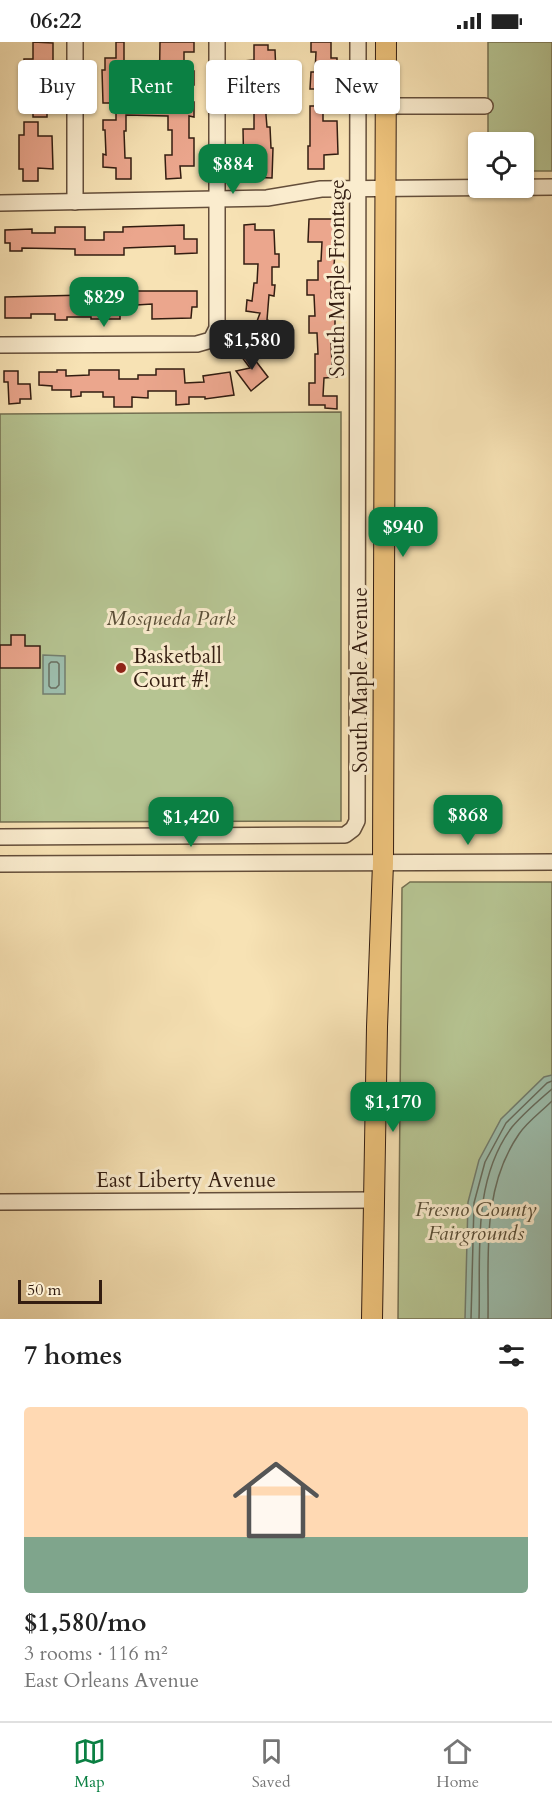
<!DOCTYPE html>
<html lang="en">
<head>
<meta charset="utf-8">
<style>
	:root { --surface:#fff; --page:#f2f2f2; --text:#222; --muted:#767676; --line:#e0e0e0; --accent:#0b8043 }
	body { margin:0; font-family:Cardo,serif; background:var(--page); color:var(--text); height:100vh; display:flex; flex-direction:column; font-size:22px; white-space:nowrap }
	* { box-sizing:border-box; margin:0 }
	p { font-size:20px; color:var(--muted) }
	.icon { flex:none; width:33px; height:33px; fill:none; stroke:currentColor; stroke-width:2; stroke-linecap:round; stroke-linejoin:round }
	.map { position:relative; height:1277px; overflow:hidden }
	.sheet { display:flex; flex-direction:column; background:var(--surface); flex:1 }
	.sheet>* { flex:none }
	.top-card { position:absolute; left:18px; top:18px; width:516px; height:54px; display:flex; gap:12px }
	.buttons { position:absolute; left:468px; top:90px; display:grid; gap:12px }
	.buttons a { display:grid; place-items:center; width:66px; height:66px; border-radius:6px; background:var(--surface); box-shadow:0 2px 4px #0004; font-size:30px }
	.scale { position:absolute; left:18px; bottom:15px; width:84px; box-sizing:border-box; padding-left:6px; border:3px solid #331d11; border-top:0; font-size:16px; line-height:21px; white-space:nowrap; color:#331d11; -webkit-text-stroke:4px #faecce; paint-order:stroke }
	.price { position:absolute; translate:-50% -51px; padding:0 14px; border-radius:12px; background:var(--accent); color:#fff; font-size:20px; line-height:39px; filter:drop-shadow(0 2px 3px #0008) }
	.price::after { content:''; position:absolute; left:50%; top:36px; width:18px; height:14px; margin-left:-9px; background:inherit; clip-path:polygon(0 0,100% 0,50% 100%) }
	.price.on { background:#222; color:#fff }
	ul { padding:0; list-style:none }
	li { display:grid; align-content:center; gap:12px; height:318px; padding:0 24px }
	li span { display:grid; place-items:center; height:186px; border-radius:6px; color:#555 }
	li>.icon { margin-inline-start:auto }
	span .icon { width:108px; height:108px; fill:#fffc; stroke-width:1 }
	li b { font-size:26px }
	h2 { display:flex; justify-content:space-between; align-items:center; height:72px; padding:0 24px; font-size:26px }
	.chip { padding:0 21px; border-radius:6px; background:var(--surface); box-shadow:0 2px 4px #0004; font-size:21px; line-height:54px }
	.chip.on { background:var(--accent); color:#fff }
	.status { display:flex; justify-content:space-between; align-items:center; height:42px; padding:0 30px; background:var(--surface); direction:ltr }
	.status svg { height:16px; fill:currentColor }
	.tabs { display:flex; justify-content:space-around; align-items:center; height:84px; border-top:2px solid var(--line); background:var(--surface); font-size:16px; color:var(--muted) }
	.tabs a { display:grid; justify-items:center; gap:3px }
	.tabs .on { color:var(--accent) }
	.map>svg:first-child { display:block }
</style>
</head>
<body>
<div class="status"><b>06:22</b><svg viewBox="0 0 49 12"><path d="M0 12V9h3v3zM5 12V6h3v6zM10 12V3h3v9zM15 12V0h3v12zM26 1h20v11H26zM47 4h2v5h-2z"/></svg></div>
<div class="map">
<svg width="552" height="1277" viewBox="0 0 552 1277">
	<rect width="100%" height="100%" fill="#f7e2b4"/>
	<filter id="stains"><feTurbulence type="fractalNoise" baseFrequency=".00333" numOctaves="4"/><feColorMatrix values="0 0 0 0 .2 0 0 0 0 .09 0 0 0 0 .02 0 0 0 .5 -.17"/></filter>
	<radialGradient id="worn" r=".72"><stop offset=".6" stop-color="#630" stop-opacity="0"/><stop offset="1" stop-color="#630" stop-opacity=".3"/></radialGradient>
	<g fill="#b6c492" stroke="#747052" stroke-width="1.5">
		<polygon points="488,0 552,0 552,129 524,129 524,100 488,100"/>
		<polygon points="341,370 341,779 0,780 0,372"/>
		<polygon points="410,840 552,840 552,1277 398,1277 402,846"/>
	</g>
	<g fill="#9dbead" stroke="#737e6f" stroke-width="1.5">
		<polygon points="43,613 65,614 65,652 43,652"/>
		<polygon points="552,1033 552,1277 465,1277 468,1160 479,1118 501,1077 544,1035"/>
	</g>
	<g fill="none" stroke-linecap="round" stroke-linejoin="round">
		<g stroke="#686e5f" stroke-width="1.5">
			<polygon points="51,620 57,620 59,622 59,643 56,646 51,646 49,644 49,622"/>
			<polyline points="471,1277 474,1161 485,1120 506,1081 547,1041 552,1039"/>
			<path d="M479,1277C481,1213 471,1140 512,1085C523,1072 539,1058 552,1047"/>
			<path d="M488,1277C489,1214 481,1147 519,1092C527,1080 541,1070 552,1059"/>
		</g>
	</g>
	<g fill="#eba68d" stroke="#331d11" stroke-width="1.5">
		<polygon points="33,0 53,1 53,30 39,30 39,41 23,41 24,17 33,17"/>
		<polygon points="116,0 124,0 124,51 139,51 139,62 159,62 160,0 194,0 194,10 184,10 184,29 194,29 194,43 178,43 178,60 194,60 194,75 189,74 189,96 194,96 194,124 180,124 181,136 166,137 165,113 172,113 172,88 168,88 168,74 126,73 126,89 124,89 125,116 131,116 131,137 116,137 116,126 103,125 103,112 106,113 105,88 103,88 103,78 116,78 116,61 103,61 102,28 105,28 105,16 116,16"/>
		<polygon points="311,0 331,0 331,16 337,16 337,28 332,28 331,46 338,46 337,61 317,61 318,47 310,47 311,30 315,30 316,10 311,10"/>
		<polygon points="254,3 268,3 268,8 275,8 276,32 270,33 270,48 266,48 266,73 267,85 270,85 271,106 273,106 272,136 244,135 243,87 254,87 254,68 246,67 247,33 244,33 244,19 254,18"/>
		<polygon points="37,48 50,48 51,63 47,63 47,75 33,75 33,60 38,60"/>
		<polygon points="310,64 323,64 323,79 337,79 338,112 324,113 324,127 308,127 308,104 310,104"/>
		<polygon points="24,80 38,80 38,94 52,94 53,127 38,126 38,139 23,139 23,127 19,127 19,93 24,93"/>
		<polygon points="309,177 337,177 334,225 337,225 337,234 331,234 331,256 337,256 337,268 335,268 335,301 331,301 332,324 337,324 337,335 324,336 323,354 337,354 337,367 325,366 325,363 309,363 309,341 315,341 315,312 318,312 317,291 309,291 309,274 315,274 314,253 307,253 307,238 318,238 318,219 321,219 322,200 308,200"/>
		<polygon points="255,182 255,188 274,188 275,212 279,212 279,225 272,225 272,243 275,243 274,254 269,253 267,278 273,280 270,289 282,293 276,311 249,301 260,271 246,269 247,258 252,259 254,241 257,241 258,222 244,222 244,183"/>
		<polygon points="184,183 184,197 197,197 197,211 175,212 175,204 124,206 124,213 75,213 75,207 22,206 22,209 10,209 10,201 5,201 5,188 32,187 32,191 55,191 55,185 85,185 85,198 104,198 104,190 123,190 123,185"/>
		<polygon points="111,249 197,249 197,265 192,265 191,276 152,277 152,262 120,264 120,277 91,277 91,275 67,275 67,278 55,278 55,272 31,272 31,276 5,276 5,255 85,253 86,258 111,258"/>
		<polygon points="250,307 257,316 255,318 268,335 251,349 236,329 250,326 241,314"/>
		<polygon points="156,327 184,327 185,341 204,340 203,334 230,330 234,353 205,357 205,355 189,355 189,362 176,363 176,349 148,349 148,356 132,355 132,365 114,365 114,355 103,355 103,350 81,350 81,354 71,355 71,348 52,348 52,344 39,343 39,330 57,330 57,328 66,328 66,334 89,333 89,328 119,328 119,337 138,337 138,333 156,333"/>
		<polygon points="4,329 18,329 18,342 30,342 31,357 20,357 20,361 9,362 8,340 4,340"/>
		<polygon points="11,593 25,593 25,604 40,604 40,626 0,626 0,603 11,603"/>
	</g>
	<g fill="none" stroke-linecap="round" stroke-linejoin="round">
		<defs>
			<g id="minor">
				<polyline points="386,64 485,64"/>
				<polyline points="75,160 75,0"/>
				<polyline points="0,161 267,156 321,147 552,145"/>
				<polyline points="0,303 197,302 211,298 217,286 217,0"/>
				<polyline points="0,795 345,793 353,787 357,779 358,0"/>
				<polyline points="0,822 552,820"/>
				<polyline points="0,1160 373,1158"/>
			</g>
			<polyline id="major" points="372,1277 377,985 383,821 386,0"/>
		</defs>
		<use href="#minor" stroke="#644e3a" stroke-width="18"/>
		<use href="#major" stroke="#331d11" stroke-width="22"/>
		<use href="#minor" stroke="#faecce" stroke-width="15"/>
		<use href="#major" stroke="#ecc17a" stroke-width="20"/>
	</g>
	<circle fill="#8f2418" stroke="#faecce" stroke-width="2" cx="121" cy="626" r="6"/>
	<g text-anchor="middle" stroke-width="6" stroke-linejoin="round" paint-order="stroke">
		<g font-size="21" fill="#331d11" stroke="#faecce">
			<text transform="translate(337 236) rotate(-90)" y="7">South Maple Frontage</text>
			<text transform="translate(360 638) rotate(-90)" y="7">South Maple Avenue</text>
			<text x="186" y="1145">East Liberty Avenue</text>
		</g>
		<g font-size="21" font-style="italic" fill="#5a4f38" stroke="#faecce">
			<text x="171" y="583">Mosqueda Park</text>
			<text x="476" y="1174">Fresno County<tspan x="476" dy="24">Fairgrounds</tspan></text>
		</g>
		<g font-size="21" fill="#331d11" stroke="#faecce" text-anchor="start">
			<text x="133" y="621">Basketball<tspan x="133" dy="24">Court #!</tspan></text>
		</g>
	</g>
	<rect width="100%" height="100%" filter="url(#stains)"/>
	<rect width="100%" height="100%" fill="url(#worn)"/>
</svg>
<div class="buttons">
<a><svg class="icon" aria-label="locate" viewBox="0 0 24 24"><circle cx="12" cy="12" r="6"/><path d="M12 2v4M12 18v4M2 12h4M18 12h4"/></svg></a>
</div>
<div class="scale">50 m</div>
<b class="price" style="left:233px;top:153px">$884</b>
<b class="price" style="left:104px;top:286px">$829</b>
<b class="price on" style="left:252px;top:329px">$1,580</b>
<b class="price" style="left:403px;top:516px">$940</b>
<b class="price" style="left:468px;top:804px">$868</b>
<b class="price" style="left:191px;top:806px">$1,420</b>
<b class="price" style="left:393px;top:1091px">$1,170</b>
<div class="top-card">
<a class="chip">Buy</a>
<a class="chip on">Rent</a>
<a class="chip">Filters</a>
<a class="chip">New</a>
</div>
</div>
<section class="sheet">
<h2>7 homes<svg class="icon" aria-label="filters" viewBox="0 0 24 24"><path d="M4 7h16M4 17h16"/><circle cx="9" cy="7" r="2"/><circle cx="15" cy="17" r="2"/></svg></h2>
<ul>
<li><span style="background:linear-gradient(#ffd9b3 70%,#7fa58c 0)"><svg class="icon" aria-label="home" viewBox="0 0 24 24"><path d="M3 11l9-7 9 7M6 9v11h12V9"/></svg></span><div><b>$1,580/mo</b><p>3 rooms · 116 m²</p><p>East Orleans Avenue</p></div></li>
</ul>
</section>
<nav class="tabs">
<a class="on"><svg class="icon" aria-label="map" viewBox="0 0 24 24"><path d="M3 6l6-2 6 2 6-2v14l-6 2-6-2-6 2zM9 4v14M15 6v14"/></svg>Map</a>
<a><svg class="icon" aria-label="saved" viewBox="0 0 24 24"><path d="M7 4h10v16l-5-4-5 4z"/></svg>Saved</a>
<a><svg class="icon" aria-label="home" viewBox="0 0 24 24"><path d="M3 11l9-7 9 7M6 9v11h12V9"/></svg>Home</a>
</nav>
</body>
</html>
